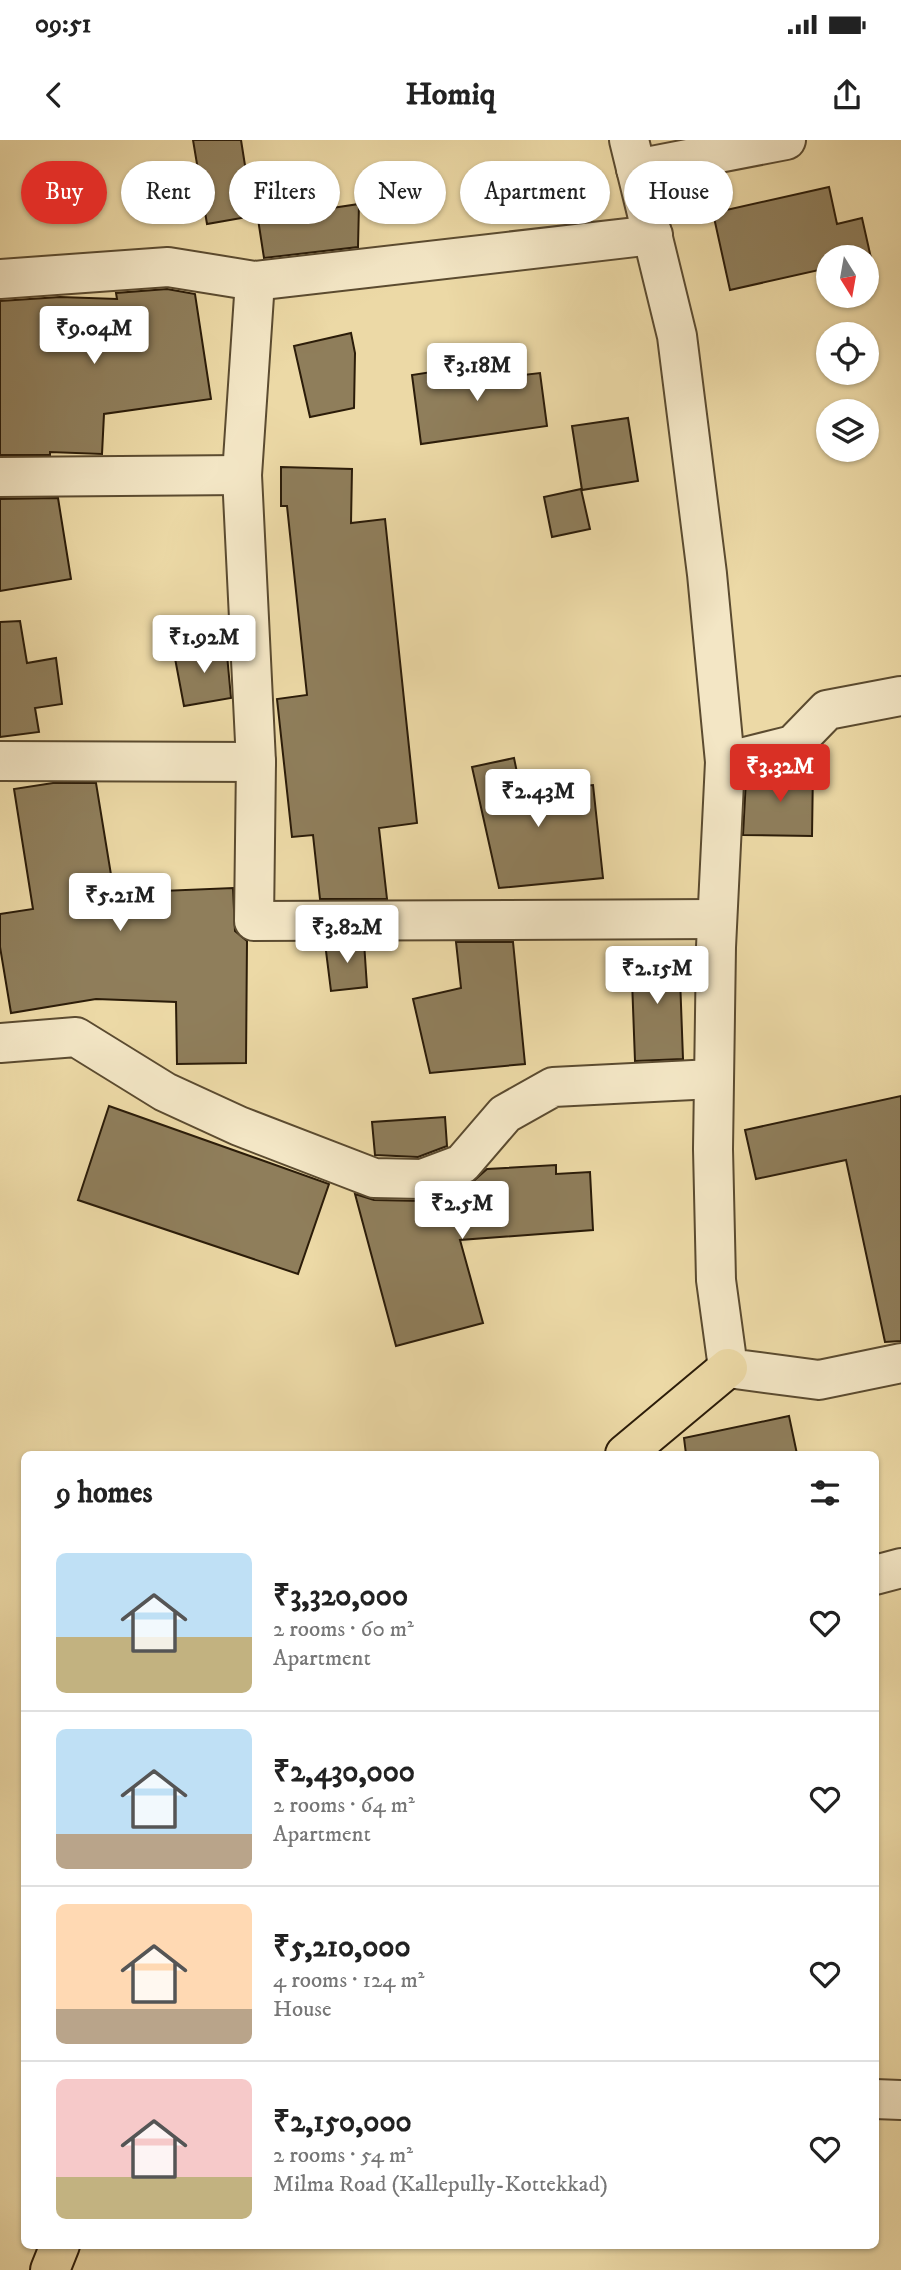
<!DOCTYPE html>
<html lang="en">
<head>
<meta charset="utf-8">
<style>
	:root { --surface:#fff; --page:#f2f2f2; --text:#222; --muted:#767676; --line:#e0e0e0; --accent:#d93025 }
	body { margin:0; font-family:"IM FELL DW Pica",serif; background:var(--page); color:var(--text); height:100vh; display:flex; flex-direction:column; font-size:26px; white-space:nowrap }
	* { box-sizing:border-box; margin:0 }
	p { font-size:23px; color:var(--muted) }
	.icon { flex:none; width:38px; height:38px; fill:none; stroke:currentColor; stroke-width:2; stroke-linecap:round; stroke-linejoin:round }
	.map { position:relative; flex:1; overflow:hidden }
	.details { position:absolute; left:21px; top:1311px; width:858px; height:798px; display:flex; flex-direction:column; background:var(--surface); border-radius:10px; box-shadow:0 2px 5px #0004 }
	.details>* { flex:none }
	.banner { position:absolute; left:21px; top:21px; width:859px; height:63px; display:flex; gap:14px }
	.needle { width:46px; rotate:169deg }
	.fabs { position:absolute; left:816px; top:105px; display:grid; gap:14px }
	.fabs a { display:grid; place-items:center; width:63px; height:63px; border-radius:50%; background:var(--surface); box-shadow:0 2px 5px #0004; font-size:35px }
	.price { position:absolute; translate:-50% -60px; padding:0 16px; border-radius:7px; background:#fff; color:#222; font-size:23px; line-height:46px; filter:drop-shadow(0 2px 4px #0008) }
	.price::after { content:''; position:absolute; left:50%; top:42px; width:21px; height:16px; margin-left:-10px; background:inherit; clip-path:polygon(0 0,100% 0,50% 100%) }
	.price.on { background:var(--accent); color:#fff }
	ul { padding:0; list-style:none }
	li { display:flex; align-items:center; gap:21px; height:175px; padding:0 35px }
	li+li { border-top:2px solid var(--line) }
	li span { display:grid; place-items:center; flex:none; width:196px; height:140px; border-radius:10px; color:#555 }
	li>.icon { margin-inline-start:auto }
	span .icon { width:84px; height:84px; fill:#fffc; stroke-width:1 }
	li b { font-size:30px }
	h2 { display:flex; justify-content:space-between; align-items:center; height:84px; padding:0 35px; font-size:30px }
	.pill { padding:0 24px; border-radius:32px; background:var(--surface); box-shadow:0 2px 5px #0004; font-size:24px; line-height:63px }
	.pill.on { background:var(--accent); color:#fff }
	.status { display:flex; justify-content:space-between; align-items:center; height:49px; padding:0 35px; background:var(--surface); direction:ltr }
	.status svg { height:19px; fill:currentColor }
	header { display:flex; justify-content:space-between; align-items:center; height:91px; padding:0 35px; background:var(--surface); font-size:32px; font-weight:700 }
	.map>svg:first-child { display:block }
</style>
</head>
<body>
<div class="status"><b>09:51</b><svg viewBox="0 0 49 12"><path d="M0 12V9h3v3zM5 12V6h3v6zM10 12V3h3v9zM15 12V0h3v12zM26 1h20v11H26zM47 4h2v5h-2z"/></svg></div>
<header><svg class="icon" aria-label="back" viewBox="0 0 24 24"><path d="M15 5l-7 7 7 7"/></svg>Homiq<svg class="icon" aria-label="share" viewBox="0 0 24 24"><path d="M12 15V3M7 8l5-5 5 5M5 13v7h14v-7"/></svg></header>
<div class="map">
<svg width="901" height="2130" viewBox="0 0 901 2130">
	<rect width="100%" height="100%" fill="#ecd9a6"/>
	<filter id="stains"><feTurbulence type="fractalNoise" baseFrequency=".00286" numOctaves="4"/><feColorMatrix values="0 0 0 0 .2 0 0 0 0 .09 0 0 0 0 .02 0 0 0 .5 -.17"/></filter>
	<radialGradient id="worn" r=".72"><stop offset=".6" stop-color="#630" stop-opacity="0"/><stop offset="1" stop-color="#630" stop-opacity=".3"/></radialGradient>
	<g fill="#8f7e5b" stroke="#2b1c09" stroke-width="2">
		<polygon points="193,0 241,0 253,76 207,84"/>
		<polygon points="829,47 837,84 862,78 871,118 828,117 828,128 730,150 713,73"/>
		<polygon points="359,64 358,107 264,118 258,79"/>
		<polygon points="167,149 195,154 211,259 104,274 102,314 50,312 50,315 0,315 0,161 60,157 117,159 116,153"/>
		<polygon points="351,193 355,213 354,268 310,277 294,206"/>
		<polygon points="503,221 505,237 540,233 547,286 421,304 412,235"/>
		<polygon points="628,278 638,341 582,350 572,286"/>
		<polygon points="281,327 352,329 351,383 385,379 417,683 379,688 387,759 320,759 313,695 292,697 277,559 307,555 287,366 281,366"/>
		<polygon points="581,349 590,389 552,397 544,357"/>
		<polygon points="58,358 71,439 0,451 0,359"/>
		<polygon points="20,481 27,523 56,518 62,564 35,568 39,592 0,597 0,482"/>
		<polygon points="226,504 231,558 184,566 174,513"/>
		<polygon points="514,618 521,652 593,645 603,738 499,748 472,627"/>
		<polygon points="793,628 813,628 812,696 743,695 746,639"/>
		<polygon points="53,643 96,643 114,753 233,748 235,791 247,801 246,923 177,924 176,862 96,859 11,873 0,807 0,774 33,769 14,649"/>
		<polygon points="364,802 367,847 331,851 325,803"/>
		<polygon points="456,802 513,802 525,924 430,933 413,859 461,848"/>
		<polygon points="679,811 683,919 635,921 631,813"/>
		<polygon points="901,956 901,1201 885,1202 846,1020 756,1039 745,990"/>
		<polygon points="109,966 329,1044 298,1134 78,1060"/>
		<polygon points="445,977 447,1006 418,1017 375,1015 372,982"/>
		<polygon points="556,1025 556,1034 590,1032 593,1090 460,1100 483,1183 396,1206 355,1054 374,1060 422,1061 470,1044 487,1029"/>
		<polygon points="789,1276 797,1314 686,1314 684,1298"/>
	</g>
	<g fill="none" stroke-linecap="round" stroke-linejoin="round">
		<defs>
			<g id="minor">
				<polyline points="629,0 677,196 707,434 725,622 716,807 713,1009 716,1140 728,1228 819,1240 901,1223"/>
				<polyline points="636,29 786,0"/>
				<polyline points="0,139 168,127 255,141 653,95"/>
				<polyline points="255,141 242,335 256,622 254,781 717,779"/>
				<polyline points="0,337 242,335"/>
				<polyline points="0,621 256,622"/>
				<polyline points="725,622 793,605 827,570 901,556"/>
				<polyline points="0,903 76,897 165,952 239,986 374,1038 422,1039 462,1024 505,974 553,947 713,939"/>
				<polyline points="875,1435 901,1428"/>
				<polyline points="875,1959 901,1960"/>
			</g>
			<g id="major">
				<polyline points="625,1314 728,1228"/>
				<polyline points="50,2130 60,2105"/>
			</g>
		</defs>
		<use href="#minor" stroke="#5b4b30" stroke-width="42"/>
		<use href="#major" stroke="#2b1c09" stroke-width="42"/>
		<use href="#minor" stroke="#f3e6c5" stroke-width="38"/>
		<use href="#major" stroke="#ecd9a6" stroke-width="38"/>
	</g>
	<rect width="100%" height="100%" filter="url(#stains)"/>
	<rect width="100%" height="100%" fill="url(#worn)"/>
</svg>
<div class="fabs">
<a><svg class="needle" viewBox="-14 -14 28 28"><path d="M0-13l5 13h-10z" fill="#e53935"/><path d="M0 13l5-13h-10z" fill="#767676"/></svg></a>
<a><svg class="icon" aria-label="locate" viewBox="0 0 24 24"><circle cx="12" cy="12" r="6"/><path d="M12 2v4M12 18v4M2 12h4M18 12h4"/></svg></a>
<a><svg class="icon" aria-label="layers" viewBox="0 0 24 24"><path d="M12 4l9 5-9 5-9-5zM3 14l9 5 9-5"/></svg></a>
</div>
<b class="price" style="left:94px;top:226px">₹9.04M</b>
<b class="price" style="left:477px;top:263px">₹3.18M</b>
<b class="price" style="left:204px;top:535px">₹1.92M</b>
<b class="price on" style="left:780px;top:664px">₹3.32M</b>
<b class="price" style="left:538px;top:689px">₹2.43M</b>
<b class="price" style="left:120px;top:793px">₹5.21M</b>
<b class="price" style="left:347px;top:825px">₹3.82M</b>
<b class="price" style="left:657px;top:866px">₹2.15M</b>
<b class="price" style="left:462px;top:1101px">₹2.5M</b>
<div class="banner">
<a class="pill on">Buy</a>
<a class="pill">Rent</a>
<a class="pill">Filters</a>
<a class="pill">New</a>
<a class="pill">Apartment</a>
<a class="pill">House</a>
</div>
<section class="details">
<h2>9 homes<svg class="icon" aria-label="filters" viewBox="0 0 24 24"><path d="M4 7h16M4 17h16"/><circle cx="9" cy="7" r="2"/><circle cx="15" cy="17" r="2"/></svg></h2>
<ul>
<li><span style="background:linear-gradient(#bfe0f5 60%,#c2b280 0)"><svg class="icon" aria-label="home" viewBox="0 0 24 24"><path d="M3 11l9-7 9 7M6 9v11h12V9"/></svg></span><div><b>₹3,320,000</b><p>2 rooms · 60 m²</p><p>Apartment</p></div><svg class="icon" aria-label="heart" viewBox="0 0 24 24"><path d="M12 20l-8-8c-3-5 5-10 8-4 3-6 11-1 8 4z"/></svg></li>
<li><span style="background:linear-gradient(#bfe0f5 75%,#b9a48a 0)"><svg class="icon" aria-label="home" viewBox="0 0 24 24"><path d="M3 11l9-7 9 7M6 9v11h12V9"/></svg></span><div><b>₹2,430,000</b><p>2 rooms · 64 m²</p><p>Apartment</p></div><svg class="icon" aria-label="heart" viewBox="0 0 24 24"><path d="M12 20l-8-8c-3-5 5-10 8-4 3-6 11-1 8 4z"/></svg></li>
<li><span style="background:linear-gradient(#ffd9b3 75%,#b9a48a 0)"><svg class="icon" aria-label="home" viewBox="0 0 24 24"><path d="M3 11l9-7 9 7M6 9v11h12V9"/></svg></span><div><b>₹5,210,000</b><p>4 rooms · 124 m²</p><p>House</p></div><svg class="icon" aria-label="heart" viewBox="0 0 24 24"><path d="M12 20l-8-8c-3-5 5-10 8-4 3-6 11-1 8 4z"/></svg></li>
<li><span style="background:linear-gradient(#f6c9c9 70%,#c2b280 0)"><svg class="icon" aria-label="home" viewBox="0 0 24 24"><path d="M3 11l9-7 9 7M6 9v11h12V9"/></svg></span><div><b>₹2,150,000</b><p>2 rooms · 54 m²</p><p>Milma Road (Kallepully-Kottekkad)</p></div><svg class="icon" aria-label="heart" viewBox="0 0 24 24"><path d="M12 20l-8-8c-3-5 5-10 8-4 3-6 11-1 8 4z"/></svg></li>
</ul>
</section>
</div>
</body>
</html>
